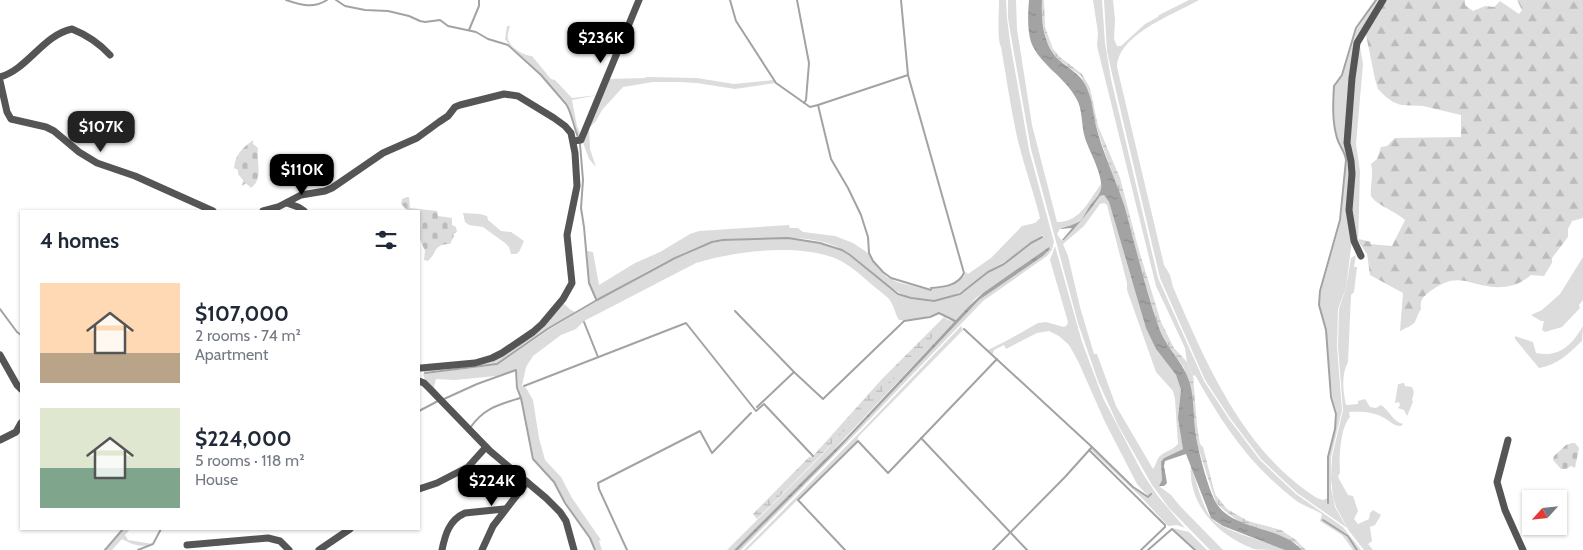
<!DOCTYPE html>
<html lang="en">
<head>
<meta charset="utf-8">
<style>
	:root { --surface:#fff; --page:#f2f2f3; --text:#1f2937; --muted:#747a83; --accent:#000 }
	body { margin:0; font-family:Cabin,sans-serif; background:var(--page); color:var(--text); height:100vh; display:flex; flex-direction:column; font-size:19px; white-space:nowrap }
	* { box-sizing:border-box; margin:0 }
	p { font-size:16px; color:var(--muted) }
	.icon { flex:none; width:28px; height:28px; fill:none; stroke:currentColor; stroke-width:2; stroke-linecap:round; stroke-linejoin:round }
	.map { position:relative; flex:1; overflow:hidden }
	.side { position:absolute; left:20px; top:210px; width:400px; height:320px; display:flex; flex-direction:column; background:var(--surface); border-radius:0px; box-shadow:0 1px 4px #0004 }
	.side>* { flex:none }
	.needle { width:32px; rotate:243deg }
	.controls { position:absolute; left:1522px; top:490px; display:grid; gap:10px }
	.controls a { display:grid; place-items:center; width:45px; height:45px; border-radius:0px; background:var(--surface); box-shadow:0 1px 4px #0004; font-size:25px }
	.price { position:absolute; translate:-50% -42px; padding:0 11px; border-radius:10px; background:var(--accent); color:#fff; font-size:16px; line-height:32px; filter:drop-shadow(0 1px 2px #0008) }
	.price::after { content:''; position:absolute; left:50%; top:30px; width:15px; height:11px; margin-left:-8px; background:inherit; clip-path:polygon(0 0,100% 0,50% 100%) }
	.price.on { background:#222; color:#fff }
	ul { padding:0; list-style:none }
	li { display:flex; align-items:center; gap:15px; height:125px; padding:0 20px }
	li span { display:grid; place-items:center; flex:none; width:140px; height:100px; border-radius:0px; color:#555 }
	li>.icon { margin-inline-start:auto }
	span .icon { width:60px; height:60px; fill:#fffc; stroke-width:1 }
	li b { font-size:21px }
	h2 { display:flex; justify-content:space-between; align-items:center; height:60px; padding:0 20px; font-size:21px }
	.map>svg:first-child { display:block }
</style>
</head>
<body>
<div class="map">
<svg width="1583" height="550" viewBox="0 0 1583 550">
	<defs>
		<pattern id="forest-firs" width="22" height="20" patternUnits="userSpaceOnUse" patternTransform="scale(1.25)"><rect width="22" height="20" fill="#dcdcdc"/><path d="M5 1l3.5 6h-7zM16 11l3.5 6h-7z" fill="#bbb"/></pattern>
		<pattern id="wetland-marsh" width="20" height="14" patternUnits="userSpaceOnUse" patternTransform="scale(1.25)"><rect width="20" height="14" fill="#dcdcdc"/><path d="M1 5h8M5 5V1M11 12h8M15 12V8" fill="none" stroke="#bbb"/></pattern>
		<pattern id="cemetery-stones" width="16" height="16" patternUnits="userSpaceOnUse" patternTransform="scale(1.25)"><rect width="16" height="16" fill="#dcdcdc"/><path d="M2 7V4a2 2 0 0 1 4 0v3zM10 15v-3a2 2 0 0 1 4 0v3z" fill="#bbb"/></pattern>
		<pattern id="water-ripples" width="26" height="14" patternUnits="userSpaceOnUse" patternTransform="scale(1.25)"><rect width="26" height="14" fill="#a3a3a3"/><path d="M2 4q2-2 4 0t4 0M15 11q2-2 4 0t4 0" fill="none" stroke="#8b8b8b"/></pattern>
	</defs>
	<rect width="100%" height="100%" fill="#fff"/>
	<g fill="#dcdcdc" fill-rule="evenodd">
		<path d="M999,0H1006L1007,18L1010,42L1029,150L1054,242L1052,250L1047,256L983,301L865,424L741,550H738L832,456L979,300L1043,256L1050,249L1049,247L976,298L955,321L940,312C926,318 913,320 899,320C895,314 894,305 889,299C884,294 877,289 871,284C861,275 850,265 837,259C798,243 735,251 696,263L584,321L576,329L561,335L533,356L526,367L522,386L526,388L533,400L539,438L545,460L561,477L572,498L601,540L599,541L602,550H596L590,538L566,503L554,481L534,459L521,398L518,388L517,370L496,376L455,380L436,379L434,387L443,399L425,380L423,374L497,365L550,329L597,301L675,259L712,243L723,241L788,238L820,243L841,250L850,256L898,295L911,299L934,302L960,295L988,273L1004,265L1032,243L1043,237V235C1032,240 1025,248 1016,255C1006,262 995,266 986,273C968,286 958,298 934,300C897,303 876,273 850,254C821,234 783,238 750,239C737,239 722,238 709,243C670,256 633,280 597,299L589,283L587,251L593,252L599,285L635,263L660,252L690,234L699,231L789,225L790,228H798L803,232L835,236L853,243L868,253L877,267L887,277L897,282L932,291V289C945,287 961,285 966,272L968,274L991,258L1022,226L1035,223L1040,218C1033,189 1022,161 1016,132C1010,104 1006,75 1001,47C997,41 999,10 999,0Z"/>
		<path d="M1008,0H1016L1017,29L1032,125L1057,222C1080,223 1089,200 1101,184V191L1087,210L1084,217L1072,226L1060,229L1057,234L1061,240H1064C1077,226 1089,212 1100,196L1104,195L1109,202L1130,274L1156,349L1176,375L1181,390L1183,449L1164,458L1162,480L1159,486L1171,495L1180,506L1223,550H1210L1169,508L1152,485L1118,425L1098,381L1078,323L1031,149L1012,42L1008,18ZM1104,203L1107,205L1127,283V290L1156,372L1173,391L1175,399L1178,444C1173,450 1165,451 1159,457C1156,461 1156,465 1153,469L1116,406L1097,354H1094L1080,307L1068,256L1063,244L1084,226L1100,204Z"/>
		<path d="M1093,0H1102L1105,43L1111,79L1158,278L1204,381L1229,419L1260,460L1296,494L1343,527L1361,550H1358L1349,535L1323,520L1348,536L1357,550H1353L1342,535L1320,521L1322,514C1314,509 1306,507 1298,502C1251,467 1223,425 1195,375L1193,376L1187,362L1185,348L1156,286L1097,46L1098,33Z"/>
		<path d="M1104,0H1113L1115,20L1114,39L1117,46H1121L1145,24L1158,17L1159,15L1189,0H1199C1175,14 1118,34 1117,67L1164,265L1170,275L1173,287C1207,365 1243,451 1317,498L1323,500L1328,498V503V457L1335,429L1337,414L1332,397L1326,330L1319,305L1321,291L1341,220L1346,160C1345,151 1340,146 1337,138C1333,122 1334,103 1334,86L1343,75L1357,29L1376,0H1381L1357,38L1349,156L1352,240L1346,288L1338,309L1337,347L1342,410L1331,457V488L1335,507L1347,528L1297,493L1261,459L1230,418L1205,380L1160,278L1113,78L1107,51Z"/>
		<path d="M507,26H510C509,30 507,35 508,39C510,47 524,56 532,56L551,79L555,80L572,98L598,95L572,100L577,126L581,135L579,137C575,128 572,110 567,103L542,75L507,42L505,39Z"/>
		<polygon points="1359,41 1363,64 1356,144 1360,171 1358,246 1349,210 1348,143"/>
		<polygon points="646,77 697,78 734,84 773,80 775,83 735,89 697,83 679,82 653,82 623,87 602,110 596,121 589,128 590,149 596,167 589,159 582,140 608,79 645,78"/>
		<polygon points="463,213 480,214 487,216 488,220 501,231 511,232 524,241 519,252 516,254 511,254 509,247 505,243 483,227 469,225 465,222"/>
		<polygon points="1055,246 1082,342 1103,398 1143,474 1157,495 1185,528 1177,525 1168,526 1141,497 1091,450 1092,448 1133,488 1149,498 1151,495 1150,493 1148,496 1137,484 1105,422 1078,361 1069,345 1059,336 1049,331 1037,333 1006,349 1004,345 994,350 993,354 988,350 1006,341 1038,323 1046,322 1064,327 1067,325 1068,322 1050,260"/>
		<path d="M1356,255L1354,267H1357L1354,292L1351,295L1348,362C1341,375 1343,391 1346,405L1358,404V401L1365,399L1370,407L1376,408L1381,405C1390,411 1393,422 1403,424L1401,426C1394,426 1392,423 1386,419C1376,412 1360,411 1349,412L1350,417C1340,428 1339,458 1340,473L1338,476L1339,479L1348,495L1353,496L1358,511L1354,519L1358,524L1369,519L1370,513L1373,510L1381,515L1375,525L1370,527L1372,541L1368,544L1373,550H1364L1349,531L1336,507L1333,497L1331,479L1332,457L1343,410L1338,346L1339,309L1346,288L1351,258Z"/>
		<polygon points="1583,257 1583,300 1579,305 1580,308 1562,327 1545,332 1542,330 1544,321 1541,321 1531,315 1542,310 1560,294"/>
		<polygon points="563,303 571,310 575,312 548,328 496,364 424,372 424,370 496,358"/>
		<polygon points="948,320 955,321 807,478 734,550 727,550 816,461"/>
		<polygon points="961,326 963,330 858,437 858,440 747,550 744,550 866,426"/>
		<path d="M1583,326L1582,341C1568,354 1558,365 1539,368L1515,339V336L1533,342L1536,353C1559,358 1572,345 1583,326Z"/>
		<polygon points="1404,383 1405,386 1412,387 1414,392 1412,400 1413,402 1407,416 1404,410 1398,408 1400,405 1399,402 1395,403 1398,384"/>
		<path d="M1191,463C1194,476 1203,508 1211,518C1224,532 1267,541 1285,550C1275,550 1263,550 1254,549C1217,535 1187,504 1191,463Z"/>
		<polygon points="1172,528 1189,532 1207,550 1196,550"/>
		<path d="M124,529H130L125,535L128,540L153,544C141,548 133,545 122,539L112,550H106Z"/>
	</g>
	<path fill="url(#forest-firs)" d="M1384,0H1465V5L1473,11L1485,6L1494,7L1500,1L1519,14L1522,10L1517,0H1583V218L1572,221L1568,229V237L1552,258V263L1544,276L1531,275C1522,282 1515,286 1503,287C1470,289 1460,267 1428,293C1422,298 1420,301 1421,309C1418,313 1417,318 1415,322C1413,325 1404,329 1400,331L1403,293L1370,275L1367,254L1358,241L1359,239L1371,242L1370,244L1392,246L1405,220C1397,212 1372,203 1371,195C1370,184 1374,175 1371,164L1377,159L1381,147L1387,146L1395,138L1461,137V115L1423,106L1401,105L1393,102L1386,97L1378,89L1375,79L1365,30Z"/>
	<g fill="url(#wetland-marsh)">
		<polygon points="1042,0 1044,0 1045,27 1053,49 1060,57 1082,74 1090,88 1098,126 1120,178 1138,247 1161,322 1174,348 1187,362 1193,376 1197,425 1200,444 1203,447 1215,494 1227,509 1248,521 1281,530 1296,540 1306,550 1302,550 1297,544 1265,530 1241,523 1225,511 1216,503 1198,447 1184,368 1163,338 1158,326 1139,263 1132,233 1096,126 1091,101 1081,76 1059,60 1053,53 1046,40 1041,13"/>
		<path d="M944,317L948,320C887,388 823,454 757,519L753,514L809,457L813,456L882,379Z"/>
	</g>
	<g fill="url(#cemetery-stones)">
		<path d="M253,140V144L258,148C256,162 264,178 251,188L246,183L242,186L243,180L238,174V170L234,168C236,153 242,149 253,140Z"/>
		<path d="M407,197H409L410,208L437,211L438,216L452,218V225L456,227L457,232L453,234L454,236L450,244C434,244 437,252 428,261L424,260L425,251L419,237V211H408L401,204L402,199Z"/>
		<polygon points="1572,443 1575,443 1579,448 1575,468 1571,466 1566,469 1561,469 1553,460 1554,456 1566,445"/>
	</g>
	<g fill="url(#water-ripples)">
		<path d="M1029,0H1042C1041,20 1043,45 1059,60C1077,75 1084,75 1091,100C1093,108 1094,117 1096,126C1103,154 1116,180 1125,208C1136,248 1145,288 1159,328C1166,348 1184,362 1190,384C1194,398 1193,414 1195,429C1197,447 1207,485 1215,501C1231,531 1280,525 1302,550H1285L1223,526L1211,518L1186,454L1165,461L1164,466L1167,483L1164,486H1159L1162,480L1161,462L1164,458L1183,449L1178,418L1181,390L1176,375L1156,349L1146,328L1109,202L1104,195L1100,196C1089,212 1077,226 1064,240H1062L1072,228L1060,229C1066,226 1072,226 1078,222C1084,219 1085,213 1089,207C1092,202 1097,198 1100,192C1106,180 1089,151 1085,138C1081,125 1083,109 1076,98C1065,77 1039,64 1031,42C1027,29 1028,13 1029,0Z"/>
		<polygon points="1049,247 1050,249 1043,256 979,300 832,456 738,550 734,550 845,439 969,306 983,293"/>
	</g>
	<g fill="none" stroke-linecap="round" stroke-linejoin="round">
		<g stroke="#a3a3a3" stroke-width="2">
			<path d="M286,0C301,5 313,9 327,0"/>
			<path d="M336,0L345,6L365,10L388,11L409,16L420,21L425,22L440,20L448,26L476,32L488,39L508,45L541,75L566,104C571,110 574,128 578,137"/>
			<polyline points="730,0 736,21 776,83 810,107 818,105"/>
			<polyline points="797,0 809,63 806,100 804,103"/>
			<path d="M901,0L908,75L964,273C958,286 943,287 931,288"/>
			<polyline points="469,30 479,6 479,0"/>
			<polyline points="908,75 818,105 831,159 848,188 861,215 868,237 869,253 873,261 883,272 891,278 931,290"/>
			<polyline points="580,144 583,180 581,208 584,227 589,283 596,299"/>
			<polyline points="0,309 17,332 21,335"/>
			<polyline points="735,311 794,372"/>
			<polyline points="584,322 598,357"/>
			<polyline points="964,329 1092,447 1133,487 1148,497 1151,494"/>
			<polyline points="425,373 497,364 549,328 597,300 675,258 712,242 723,240 788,238 820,243 842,250 850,255 898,294 911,298 934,301 960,294 988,272 1004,264 1031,243 1042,237"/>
			<polyline points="524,386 686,323 756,411 764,404 813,456"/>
			<polyline points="444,399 477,384 516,370 517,388 521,398 533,459 554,482 565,503 590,538 595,550"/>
			<polyline points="757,407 794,372 823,399 901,324 904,321 930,317 939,313 955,321"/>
			<polyline points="419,411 438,401"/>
			<path d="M470,428C484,408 498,405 520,398"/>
			<polyline points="921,438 1027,550"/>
			<polyline points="1089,450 1165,525 1165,527 1141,550"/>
			<path d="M1328,503V457L1335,429L1336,414L1331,397L1326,330L1319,305L1320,291L1340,220L1346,160C1345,151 1339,146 1337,138C1332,121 1333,103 1334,86L1342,75L1356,28L1376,0"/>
			<polyline points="1323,520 1348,536 1357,550"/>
			<polyline points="105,550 123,529"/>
			<polyline points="138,550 153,544 161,529"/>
			<polyline points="627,550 599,489 598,483 700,431 712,453 751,413"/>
			<polyline points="845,550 798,500 858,441 888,473 997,359"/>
			<polyline points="993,550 1065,477 1092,447"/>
			<polyline points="1148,550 1172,529 1195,550"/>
		</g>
		<g stroke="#555" stroke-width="7">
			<path d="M0,77C28,69 43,35 72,29C87,35 99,43 110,55"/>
			<polyline points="0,81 7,112 11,119 46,127 54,131 79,152 97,163 135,176 213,211"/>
			<polyline points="574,141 581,140 583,135 639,0"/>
			<polyline points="287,203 298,207 304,211"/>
			<polyline points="263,211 278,207 301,195 325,191 332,188 383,153 417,138 439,122 448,116 455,107 460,105 504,94 518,96 554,118 565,126 571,133 575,153 577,186 567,235 572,283 563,299 542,324 533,332 502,353 492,358 475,363 421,368"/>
			<polyline points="1361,256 1354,241 1349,210 1352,174 1351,161 1347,143 1352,78 1357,43 1383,0"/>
			<polyline points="0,355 17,385 21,389"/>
			<polyline points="419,381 424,383 430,389 490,451 546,498 560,512 566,521 574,550"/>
			<polyline points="0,440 16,432 21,423"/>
			<polyline points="1508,440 1497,482 1505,510 1523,550"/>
			<polyline points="419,489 437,483 468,467 486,447"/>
			<polyline points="187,545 268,538 280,541 289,550"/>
			<polyline points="319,550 350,529"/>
			<path d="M442,550C445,535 449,520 465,513L504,509"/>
			<polyline points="482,550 493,526 527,482"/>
		</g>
	</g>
</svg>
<div class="controls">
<a><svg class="needle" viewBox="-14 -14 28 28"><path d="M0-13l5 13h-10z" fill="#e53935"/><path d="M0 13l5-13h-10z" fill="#747a83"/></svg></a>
</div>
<b class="price" style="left:601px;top:64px">$236K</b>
<b class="price on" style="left:101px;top:153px">$107K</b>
<b class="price" style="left:302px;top:196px">$110K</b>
<b class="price" style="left:492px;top:507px">$224K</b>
<section class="side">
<h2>4 homes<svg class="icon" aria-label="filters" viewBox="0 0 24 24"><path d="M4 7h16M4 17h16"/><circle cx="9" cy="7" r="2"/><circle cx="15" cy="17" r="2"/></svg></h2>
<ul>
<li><span style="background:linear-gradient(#ffd9b3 70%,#b9a48a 0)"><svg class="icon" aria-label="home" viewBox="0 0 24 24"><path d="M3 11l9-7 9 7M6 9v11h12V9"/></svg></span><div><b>$107,000</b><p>2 rooms · 74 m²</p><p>Apartment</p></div></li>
<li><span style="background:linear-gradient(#dfe7d0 60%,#7fa58c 0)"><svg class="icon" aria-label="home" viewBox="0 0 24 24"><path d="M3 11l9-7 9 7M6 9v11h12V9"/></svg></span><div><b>$224,000</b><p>5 rooms · 118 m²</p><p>House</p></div></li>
</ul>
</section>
</div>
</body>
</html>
